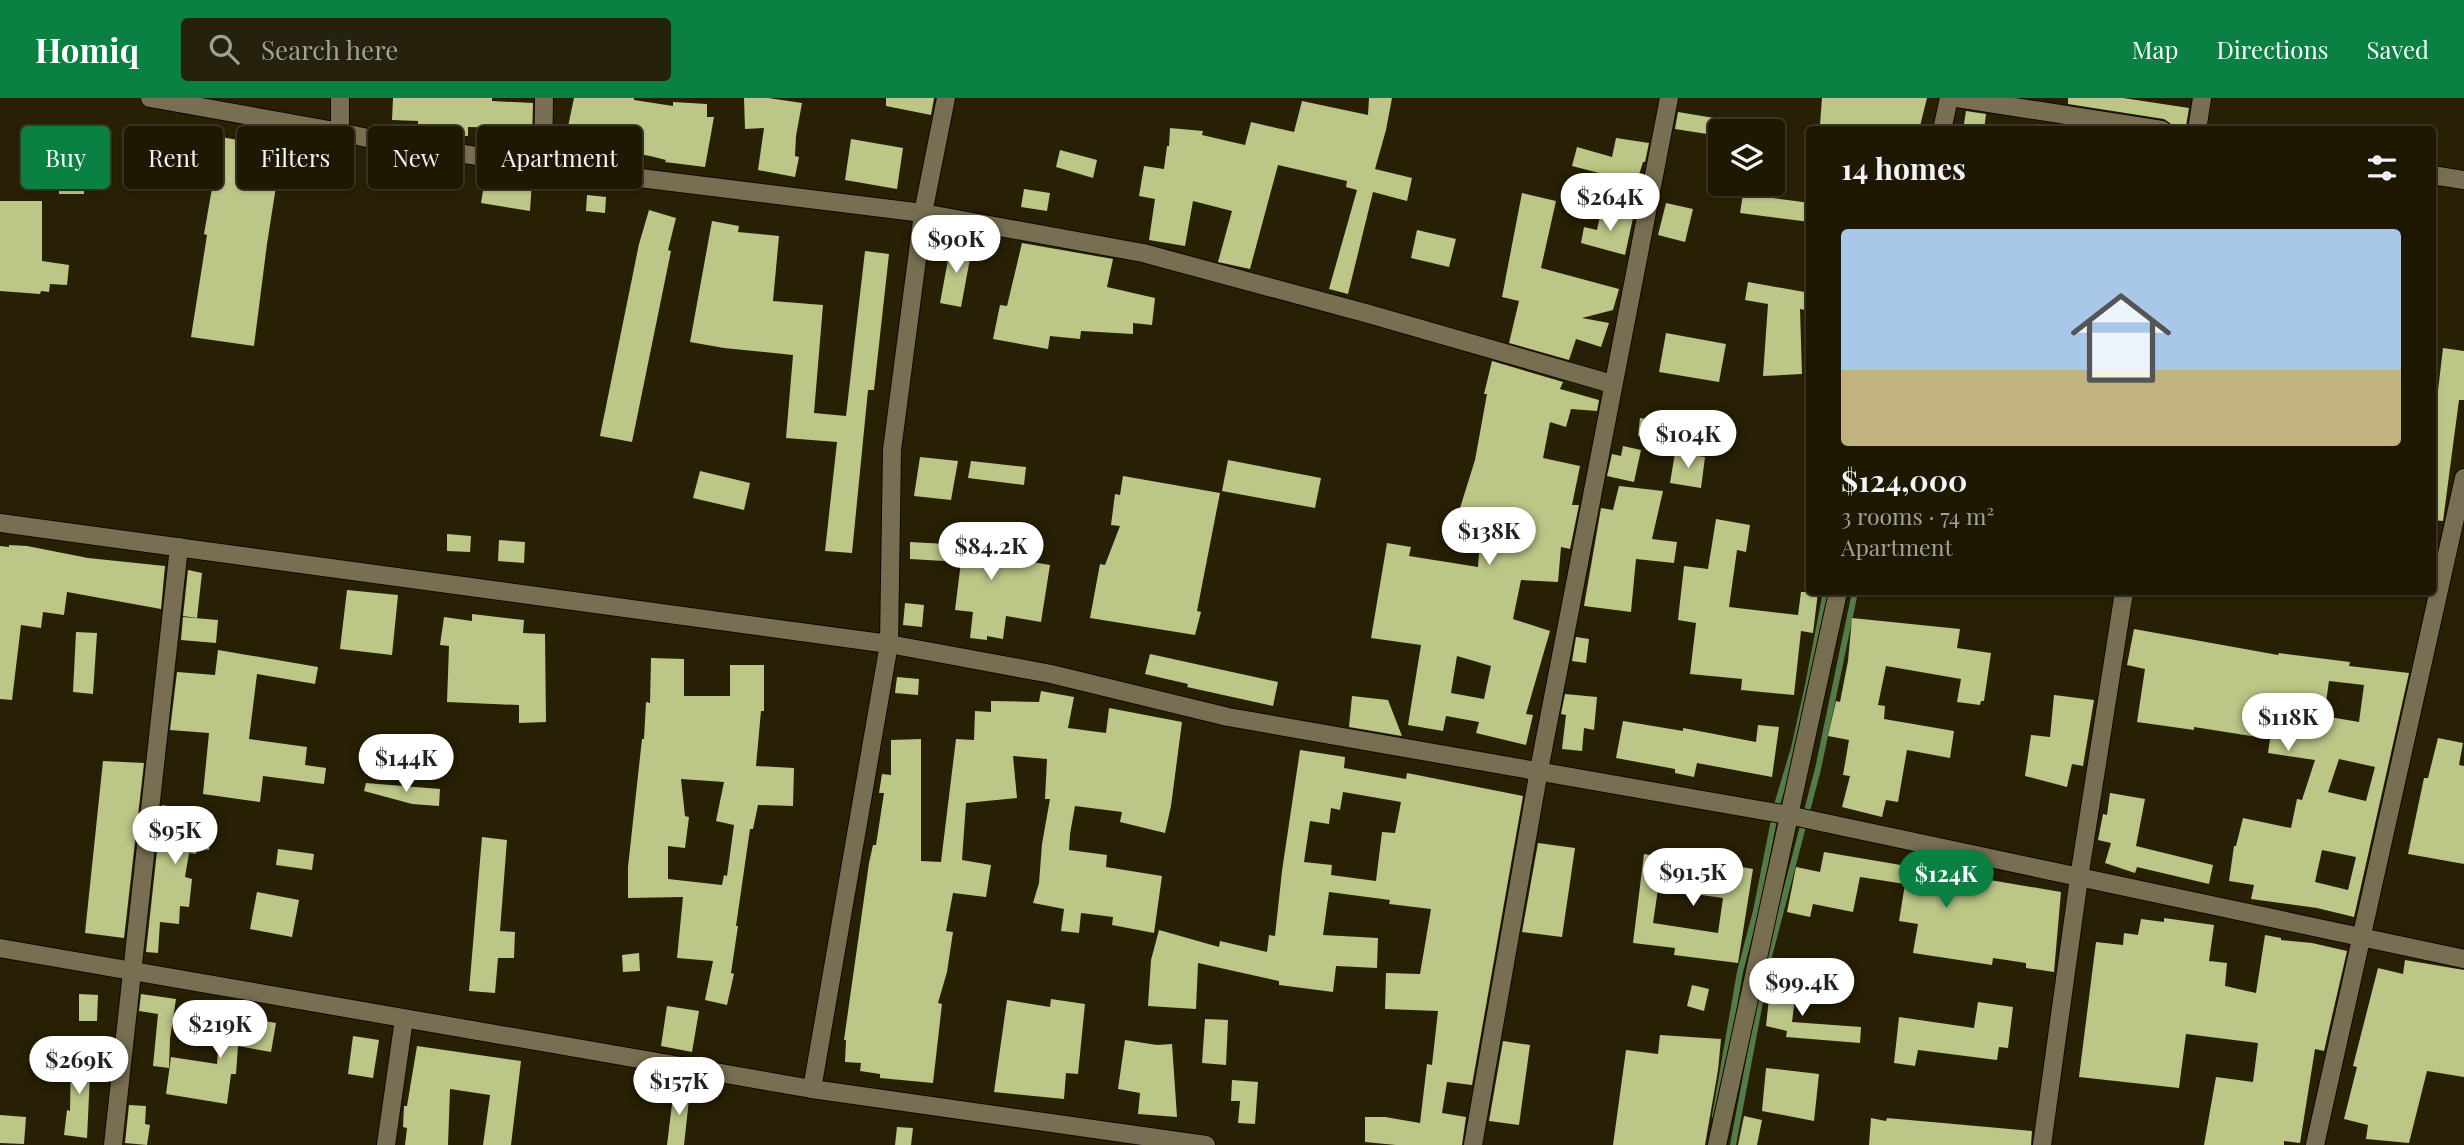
<!DOCTYPE html>
<html lang="en">
<head>
<meta charset="utf-8">
<style>
	:root { --surface:#1e1803; --page:#26210d; --text:#f1f3f6; --muted:#a1a09a; --line:#3c3725; --accent:#0b8043 }
	body { margin:0; font-family:"Playfair Display",serif; background:var(--page); color:var(--text); height:100vh; display:flex; flex-direction:column; font-size:26px; white-space:nowrap }
	* { box-sizing:border-box; margin:0 }
	p { font-size:23px; color:var(--muted) }
	.icon { flex:none; width:38px; height:38px; fill:none; stroke:currentColor; stroke-width:2; stroke-linecap:round; stroke-linejoin:round }
	.map { position:relative; flex:1; overflow:hidden }
	.side { position:absolute; left:1806px; top:28px; width:630px; height:469px; display:flex; flex-direction:column; background:var(--surface); border-radius:7px; box-shadow:0 2px 5px #0004,0 0 0 2px var(--line) }
	.side>* { flex:none }
	.guide { position:absolute; left:21px; top:28px; width:665px; height:63px; display:flex; gap:14px }
	.tools { position:absolute; left:1708px; top:21px; display:grid; gap:14px }
	.tools a { display:grid; place-items:center; width:77px; height:77px; border-radius:7px; background:var(--surface); box-shadow:0 2px 5px #0004,0 0 0 2px var(--line); font-size:35px }
	.price { position:absolute; translate:-50% -60px; padding:0 16px; border-radius:24px; background:#fff; color:#222; font-size:23px; line-height:46px; filter:drop-shadow(0 2px 4px #0008) }
	.price::after { content:''; position:absolute; left:50%; top:42px; width:21px; height:16px; margin-left:-10px; background:inherit; clip-path:polygon(0 0,100% 0,50% 100%) }
	.price.current { background:var(--accent); color:#fff }
	ul { padding:0; list-style:none }
	li { display:grid; align-content:center; gap:14px; height:371px; padding:0 35px }
	li span { display:grid; place-items:center; height:217px; border-radius:7px; color:#555 }
	li>.icon { margin-inline-start:auto }
	span .icon { width:126px; height:126px; fill:#fffc; stroke-width:1 }
	li b { font-size:30px }
	h2 { display:flex; justify-content:space-between; align-items:center; height:84px; padding:0 35px; font-size:30px }
	.tag { padding:0 24px; border-radius:7px; background:var(--surface); box-shadow:0 2px 5px #0004,0 0 0 2px var(--line); font-size:24px; line-height:63px }
	.tag.current { background:var(--accent); color:#fff }
	header { display:flex; align-items:center; gap:42px; box-sizing:border-box; height:98px; padding:0 35px; background:var(--accent); color:#fff }
	header strong { font-size:33px }
	nav { display:flex; gap:38px; margin-inline-start:auto; font-size:24px }
	.search { width:490px; height:63px; background:var(--page); display:flex; align-items:center; gap:18px; box-sizing:border-box; padding:0 24px; border-radius:7px; color:var(--muted); font-size:26px }
	.map>svg:first-child { display:block }
</style>
</head>
<body>
<header>
<strong>Homiq</strong>
<div class="search"><svg class="icon" aria-label="search" viewBox="0 0 24 24"><circle cx="10" cy="10" r="6"/><path d="M15 15l6 6"/></svg>Search here</div>
<nav><a>Map</a><a>Directions</a><a>Saved</a></nav>
</header>
<div class="map">
<svg width="2464" height="1047" viewBox="0 0 2464 1047">
	<rect width="100%" height="100%" fill="#282004"/>
	<g fill="none" stroke-linecap="round" stroke-linejoin="round">
		<g stroke="#567b4a" stroke-width="6">
			<polyline points="1715,1018 1740,874 1756,813 1777,707 1794,650 1807,592 1826,494"/>
			<polyline points="1733,1047 1768,862 1818,671 1855,494"/>
		</g>
	</g>
	<g fill="#bcc687" fill-rule="evenodd">
		<polygon points="393,0 492,0 492,3 533,5 532,41 509,39 510,30 468,29 468,38 444,38 444,32 435,32 435,28 418,27 418,23 392,22"/>
		<polygon points="574,0 634,0 634,2 673,8 673,4 707,6 707,19 714,19 705,69 665,64 666,62 650,58 604,50 588,49 565,43"/>
		<polygon points="744,0 768,0 802,5 796,38 795,58 799,59 795,79 758,72 764,30 745,31"/>
		<polygon points="886,0 934,0 931,17 886,8"/>
		<polygon points="1369,0 1392,0 1386,32 1375,71 1412,80 1407,103 1373,94 1348,196 1329,191 1357,92 1346,89 1347,83 1278,67 1250,171 1218,164 1232,113 1193,103 1185,148 1149,142 1155,101 1139,98 1144,68 1164,71 1167,48 1169,48 1170,30 1203,33 1202,37 1245,47 1251,24 1294,34 1302,3 1368,17"/>
		<polygon points="1822,0 1927,0 1919,32 1836,32 1820,27"/>
		<polygon points="2068,0 2123,0 2189,10 2186,28 2171,26 2164,21 2068,6"/>
		<polygon points="1966,13 1986,16 1984,32 1963,32"/>
		<polygon points="1678,14 1720,21 1720,38 1675,31"/>
		<polygon points="221,39 282,50 267,146 254,248 191,239 207,137 204,136"/>
		<polygon points="1616,40 1649,45 1645,64 1643,64 1637,83 1607,75 1607,77 1572,68 1577,49 1612,59"/>
		<polygon points="851,41 903,50 897,91 845,82"/>
		<polygon points="66,43 82,45 78,78 85,78 84,96 59,96 59,77 62,77"/>
		<polygon points="1060,52 1097,62 1093,80 1056,69"/>
		<polygon points="486,75 532,83 530,113 481,105"/>
		<polygon points="1024,91 1050,95 1047,113 1021,109"/>
		<polygon points="1522,95 1556,103 1541,170 1619,191 1613,212 1582,220 1609,225 1601,249 1576,241 1569,262 1509,245 1519,203 1502,199"/>
		<polygon points="1743,96 1810,105 1810,124 1740,115"/>
		<polygon points="587,97 606,99 605,115 586,113"/>
		<polygon points="0,103 42,103 42,163 69,167 67,187 50,186 49,194 41,193 40,196 0,193"/>
		<polygon points="1666,105 1693,111 1685,144 1658,137"/>
		<polygon points="649,112 676,120 668,152 671,153 632,344 600,338 639,146"/>
		<polygon points="1601,113 1633,120 1625,157 1581,145 1584,129 1597,132"/>
		<polygon points="712,123 739,128 738,134 779,138 773,203 823,207 814,315 846,318 865,153 889,156 874,292 868,292 852,455 825,453 837,344 786,340 793,257 724,250 690,244"/>
		<polygon points="1417,132 1456,141 1449,169 1411,160"/>
		<polygon points="1022,145 1113,161 1107,189 1155,200 1152,227 1133,225 1133,236 1081,233 1080,241 1050,238 1048,251 993,241 1000,207 1007,208"/>
		<polygon points="951,146 972,150 961,209 940,205"/>
		<polygon points="1748,184 1810,195 1810,213 1800,211 1802,276 1763,278 1768,206 1745,202"/>
		<polygon points="1666,235 1726,246 1719,284 1659,274"/>
		<polygon points="2443,250 2464,253 2464,302 2459,302 2443,423 2432,422 2432,317 2435,318"/>
		<path d="M1492,263L1563,284L1560,291L1599,302L1597,313L1571,311L1566,329L1550,324L1543,360L1580,368L1572,407H1579L1570,451L1561,449L1558,484L1521,482L1513,521L1550,533L1526,616L1533,617L1526,647L1476,635L1479,624L1446,618L1443,633L1408,627L1421,547L1371,540L1387,445L1411,449L1409,458L1478,469L1482,416L1460,410L1475,362L1487,296H1484ZM1457,558L1491,568L1484,601L1451,595Z"/>
		<polygon points="1640,320 1667,324 1664,342 1638,338"/>
		<polygon points="1623,348 1641,352 1634,384 1607,378 1612,356 1621,358"/>
		<polygon points="1675,355 1705,359 1701,390 1670,385"/>
		<polygon points="920,359 958,363 951,402 914,398"/>
		<polygon points="1228,362 1321,380 1315,410 1222,393"/>
		<polygon points="971,363 1026,369 1024,387 968,380"/>
		<polygon points="700,373 750,385 744,412 693,400"/>
		<polygon points="1123,378 1220,395 1197,513 1201,514 1195,537 1090,520 1100,466 1105,467 1120,428 1111,427 1115,396 1120,397"/>
		<polygon points="1619,388 1663,393 1652,441 1677,444 1674,465 1636,461 1631,514 1584,508 1601,410 1613,412"/>
		<polygon points="1716,421 1750,427 1746,454 1737,452 1729,509 1798,517 1801,494 1818,494 1813,535 1801,533 1794,597 1741,592 1742,581 1690,576 1696,525 1678,522 1684,468 1708,471"/>
		<polygon points="447,436 471,438 470,454 447,453"/>
		<polygon points="965,437 1016,445 1014,461 1050,467 1041,524 1006,518 1003,541 987,538 987,542 970,540 973,514 955,512 961,464 910,461 910,444 964,447"/>
		<polygon points="499,442 525,444 524,465 498,463"/>
		<polygon points="9,447 27,448 88,460 165,468 161,511 67,494 64,517 43,514 41,530 21,527 12,602 0,601 0,448 9,449"/>
		<polygon points="188,472 202,475 197,520 183,518"/>
		<polygon points="347,492 398,497 392,557 340,551"/>
		<polygon points="905,505 924,507 922,529 903,527"/>
		<polygon points="472,516 524,522 523,535 545,536 546,624 519,625 519,607 447,604 449,548 440,547 444,519 472,523"/>
		<polygon points="183,519 218,522 216,545 181,542"/>
		<polygon points="1852,520 1960,531 1957,550 1991,555 1984,603 1981,603 1980,607 1957,604 1961,581 1886,568 1878,607 1885,608 1884,621 1954,633 1950,660 1907,652 1898,704 1886,702 1882,719 1842,709 1850,678 1843,677 1849,642 1828,638 1836,603 1840,604 1848,563"/>
		<path d="M2134,531L2278,557L2279,555L2350,564L2349,568L2409,575L2354,819L2317,810L2251,801L2254,787L2229,783L2234,748H2236L2243,720L2291,730L2297,701L2302,702L2315,662L2268,655L2270,641L2194,629V632L2137,624L2145,571L2127,567ZM2329,583L2364,587L2359,624L2324,618ZM2339,661L2375,669L2366,703L2328,694ZM2322,752L2356,759L2348,792L2315,784Z"/>
		<polygon points="76,534 97,535 93,596 73,594"/>
		<polygon points="1576,539 1589,541 1586,565 1572,563"/>
		<polygon points="218,552 318,569 315,586 257,576 249,641 307,649 305,667 326,670 324,686 263,678 260,704 203,696 209,635 170,632 177,574 215,577"/>
		<polygon points="1150,556 1278,584 1273,608 1187,589 1188,586 1145,576"/>
		<path d="M651,560L684,561V598H730V567H764V613H761L756,668L794,670L793,708L758,707L753,731H750L736,828H738L731,875L734,876L727,907L705,902L713,863L677,860L683,799L628,800V769L642,641H644L646,604L650,605ZM681,681L724,684L716,723L734,727L727,778L724,777L722,787L668,781V748L685,750L689,719L685,718Z"/>
		<polygon points="897,579 919,581 918,597 895,595"/>
		<polygon points="1041,593 1074,599 1068,630 1106,635 1109,610 1182,624 1171,708 1165,735 1120,724 1122,714 1075,708 1070,736 1069,752 1107,757 1106,769 1162,778 1154,835 1112,827 1113,819 1081,815 1079,835 1061,833 1064,811 1033,805 1039,785 1042,746 1050,701 1045,701 1047,661 1013,658 1017,700 966,705 962,762 991,767 986,799 953,795 946,833 953,834 947,874 938,905 942,906 933,985 880,980 880,976 860,973 861,965 845,964 846,942 844,942 869,765 873,747 876,747 884,695 879,695 882,676 891,677 891,642 921,641 921,763 941,764 956,641 974,642 975,613 991,614 991,603 1039,604"/>
		<polygon points="1565,596 1597,599 1594,632 1584,630 1582,653 1562,651 1566,617 1561,616"/>
		<polygon points="2054,597 2094,602 2083,668 2072,666 2067,689 2025,678 2031,637 2050,639"/>
		<polygon points="1352,598 1388,602 1402,638 1349,629"/>
		<polygon points="1623,623 1683,633 1683,630 1756,644 1758,627 1779,629 1772,679 1697,665 1694,679 1675,675 1675,671 1616,660"/>
		<polygon points="2438,640 2463,645 2459,667 2464,668 2464,766 2408,756 2424,680 2428,680"/>
		<path d="M1300,652L1345,659L1344,670L1406,681L1407,675L1523,698L1472,987L1447,984L1442,1015L1466,1019L1462,1047H1396L1365,1044V1019H1385L1420,1025L1427,966L1432,967L1438,913L1385,911L1386,875L1420,876L1431,811L1389,806L1390,802L1329,794L1323,837L1378,840L1377,870L1336,868L1333,894L1279,887V883L1198,865L1196,911L1148,908L1151,862L1159,832L1219,849L1220,843L1267,854L1269,837L1275,838L1282,773ZM1343,694L1401,704L1395,735L1382,734L1376,783L1331,777L1332,767L1304,764L1310,723L1329,726L1331,710L1340,712Z"/>
		<polygon points="103,663 144,665 124,840 85,835"/>
		<polygon points="366,685 440,691 439,708 412,706 364,693"/>
		<polygon points="2110,695 2145,701 2136,748 2213,767 2209,786 2137,769 2135,775 2105,765 2111,745 2098,742 2103,716 2107,717"/>
		<polygon points="162,707 213,716 209,752 197,750 196,756 189,755 185,779 192,781 189,809 180,808 179,826 160,824 158,855 146,854"/>
		<polygon points="482,739 507,742 500,833 515,834 514,860 498,860 495,895 469,893"/>
		<polygon points="1538,745 1575,750 1562,839 1522,834"/>
		<polygon points="278,751 314,756 312,772 276,767"/>
		<polygon points="1824,754 2061,794 2054,874 2026,870 2026,865 1993,860 1992,867 1913,855 1918,826 1899,823 1905,786 1860,779 1853,814 1813,806 1810,819 1787,814 1796,769 1820,774"/>
		<path d="M1644,756L1728,770L1729,767L1753,771L1738,865L1674,857L1675,850L1633,845ZM1658,791L1723,800L1718,835L1653,825Z"/>
		<polygon points="257,794 299,802 292,839 250,831"/>
		<polygon points="2164,820 2214,827 2209,863 2227,865 2225,888 2256,895 2265,837 2281,840 2281,842 2312,845 2347,853 2324,953 2315,951 2300,1045 2284,1043 2284,1047 2204,1047 2216,979 2253,984 2258,945 2186,936 2179,990 2079,979 2096,844 2123,847 2124,835 2138,837 2141,821 2164,824"/>
		<polygon points="639,855 640,873 623,874 622,857"/>
		<polygon points="2405,862 2464,872 2464,979 2427,973 2409,1045 2366,1041 2368,1027 2344,1021 2357,969 2353,968 2378,870 2403,876"/>
		<polygon points="1771,881 1797,884 1792,924 1861,929 1860,945 1786,939 1787,933 1766,928"/>
		<polygon points="1692,887 1709,891 1704,913 1687,908"/>
		<polygon points="79,896 98,897 97,923 79,923"/>
		<polygon points="141,896 176,901 170,941 169,970 153,968 158,916 139,913"/>
		<polygon points="1051,901 1085,906 1078,976 1066,975 1064,1001 994,994 1007,902 1050,909"/>
		<polygon points="1978,904 2013,909 2008,950 1999,949 1997,962 1918,952 1915,968 1894,965 1899,919 1974,930"/>
		<polygon points="667,908 699,913 692,954 661,948"/>
		<polygon points="221,915 240,916 240,919 276,925 271,954 238,948 236,976 231,976 227,1006 166,996 171,959 217,966"/>
		<polygon points="1205,921 1228,922 1226,967 1202,965"/>
		<polygon points="1660,937 1721,941 1718,972 1705,1047 1613,1047 1626,952 1658,956"/>
		<polygon points="353,938 379,942 373,980 348,976"/>
		<polygon points="1125,942 1157,947 1172,946 1177,1019 1138,1016 1140,995 1118,991"/>
		<polygon points="1503,943 1530,947 1519,1027 1489,1023"/>
		<polygon points="417,948 521,963 511,1047 483,1047 490,997 450,991 448,1047 405,1047 407,1030 403,1029 404,1008 407,1008"/>
		<polygon points="71,955 91,956 87,1040 64,1037 67,1012 70,1013"/>
		<polygon points="1766,970 1819,976 1814,1023 1762,1013"/>
		<polygon points="1232,982 1258,984 1255,1026 1238,1025 1240,1003 1231,1003"/>
		<polygon points="674,990 690,992 684,1047 667,1047"/>
		<polygon points="129,1007 146,1008 145,1026 150,1027 147,1047 125,1045"/>
		<polygon points="0,1017 26,1019 24,1046 0,1045"/>
		<polygon points="1744,1018 1762,1022 1757,1047 1738,1047"/>
		<polygon points="1871,1020 1886,1023 1887,1020 2032,1033 2031,1047 1869,1047"/>
		<polygon points="897,1029 913,1030 911,1047 895,1047"/>
	</g>
	<g fill="none" stroke-linecap="round" stroke-linejoin="round">
		<defs>
			<g id="minor">
				<polyline points="150,0 340,34 385,44 543,68 923,115 1143,155 1369,216 1612,286"/>
				<polyline points="340,0 340,34"/>
				<polyline points="1957,0 2162,32"/>
				<polyline points="1942,32 1949,0"/>
				<polyline points="2197,32 2202,0"/>
				<polyline points="543,68 544,0"/>
				<polyline points="2432,77 2464,82"/>
				<polyline points="0,425 889,546 1051,576 1228,619 1788,717 2464,861"/>
				<polyline points="0,850 812,991 1206,1047"/>
				<polyline points="812,991 889,546 892,352 923,115 946,0"/>
				<polyline points="113,1047 179,449"/>
				<polyline points="386,1047 404,921"/>
				<polyline points="1473,1047 1539,672 1669,0"/>
				<polyline points="1717,1047 1838,494"/>
				<polyline points="2042,1047 2079,780 2124,494"/>
				<polyline points="2315,1047 2464,380"/>
			</g>
		</defs>
		<use href="#minor" stroke="#110900" stroke-width="20"/>
		<use href="#minor" stroke="#786f52" stroke-width="18"/>
	</g>
</svg>
<div class="tools">
<a><svg class="icon" aria-label="layers" viewBox="0 0 24 24"><path d="M12 4l9 5-9 5-9-5zM3 14l9 5 9-5"/></svg></a>
</div>
<b class="price" style="left:1610px;top:135px">$264K</b>
<b class="price" style="left:956px;top:177px">$90K</b>
<b class="price" style="left:1688px;top:372px">$104K</b>
<b class="price" style="left:1489px;top:469px">$138K</b>
<b class="price" style="left:991px;top:484px">$84.2K</b>
<b class="price" style="left:2288px;top:655px">$118K</b>
<b class="price" style="left:406px;top:696px">$144K</b>
<b class="price" style="left:175px;top:768px">$95K</b>
<b class="price" style="left:1693px;top:810px">$91.5K</b>
<b class="price current" style="left:1946px;top:812px">$124K</b>
<b class="price" style="left:1802px;top:920px">$99.4K</b>
<b class="price" style="left:220px;top:962px">$219K</b>
<b class="price" style="left:79px;top:998px">$269K</b>
<b class="price" style="left:679px;top:1019px">$157K</b>
<div class="guide">
<a class="tag current">Buy</a>
<a class="tag">Rent</a>
<a class="tag">Filters</a>
<a class="tag">New</a>
<a class="tag">Apartment</a>
</div>
<section class="side">
<h2>14 homes<svg class="icon" aria-label="filters" viewBox="0 0 24 24"><path d="M4 7h16M4 17h16"/><circle cx="9" cy="7" r="2"/><circle cx="15" cy="17" r="2"/></svg></h2>
<ul>
<li><span style="background:linear-gradient(#a9c7e8 65%,#c2b280 0)"><svg class="icon" aria-label="home" viewBox="0 0 24 24"><path d="M3 11l9-7 9 7M6 9v11h12V9"/></svg></span><div><b>$124,000</b><p>3 rooms · 74 m²</p><p>Apartment</p></div></li>
</ul>
</section>
</div>
</body>
</html>
